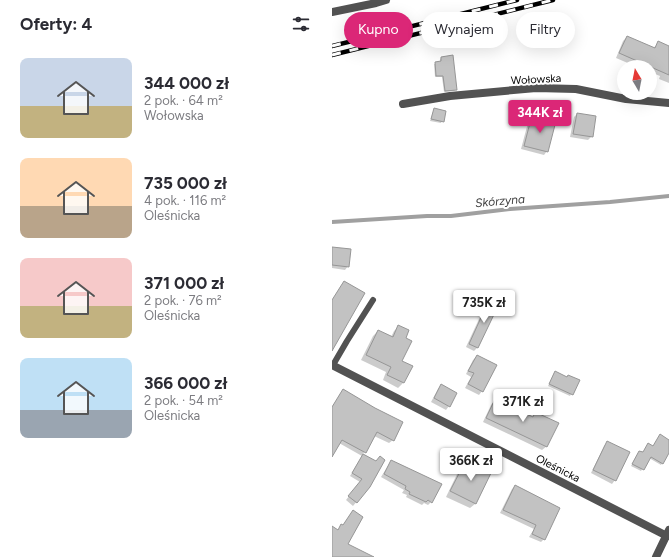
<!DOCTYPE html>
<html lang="pl">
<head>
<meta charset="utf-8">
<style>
	:root { --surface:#fff; --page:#f2f2f3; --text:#2b2b33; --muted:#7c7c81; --accent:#db2777 }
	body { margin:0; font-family:Figtree,sans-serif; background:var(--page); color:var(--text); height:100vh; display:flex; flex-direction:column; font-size:15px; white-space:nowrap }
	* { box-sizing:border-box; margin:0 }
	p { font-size:13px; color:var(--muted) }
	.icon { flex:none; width:22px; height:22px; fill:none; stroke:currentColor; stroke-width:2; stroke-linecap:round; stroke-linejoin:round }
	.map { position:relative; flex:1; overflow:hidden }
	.side { display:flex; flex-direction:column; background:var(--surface); width:332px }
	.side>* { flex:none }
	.guide { position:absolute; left:12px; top:12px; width:265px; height:36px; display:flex; gap:8px }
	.needle { width:26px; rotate:350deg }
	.tools { position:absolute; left:285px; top:60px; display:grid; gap:8px }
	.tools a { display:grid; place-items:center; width:40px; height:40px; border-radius:50%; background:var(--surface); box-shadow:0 4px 16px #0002; font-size:20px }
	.price { position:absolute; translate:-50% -34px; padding:0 9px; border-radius:4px; background:#fff; color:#222; font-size:13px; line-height:26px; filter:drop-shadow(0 1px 2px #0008) }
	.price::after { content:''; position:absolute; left:50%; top:24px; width:12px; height:9px; margin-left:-6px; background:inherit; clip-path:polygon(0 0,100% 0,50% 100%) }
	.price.active { background:var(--accent); color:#fff }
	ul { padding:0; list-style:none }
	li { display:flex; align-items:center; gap:12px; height:100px; padding:0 20px }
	li span { display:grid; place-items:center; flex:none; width:112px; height:80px; border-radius:8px; color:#555 }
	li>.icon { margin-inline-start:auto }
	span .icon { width:48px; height:48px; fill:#fffc; stroke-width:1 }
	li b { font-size:17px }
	h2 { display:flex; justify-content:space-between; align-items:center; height:48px; padding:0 20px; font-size:17px }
	.chip { padding:0 14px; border-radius:18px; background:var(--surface); box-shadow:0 4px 16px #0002; font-size:14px; line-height:36px }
	.chip.active { background:var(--accent); color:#fff }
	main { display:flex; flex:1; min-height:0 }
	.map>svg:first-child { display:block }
</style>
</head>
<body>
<main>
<section class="side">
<h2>Oferty: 4<svg class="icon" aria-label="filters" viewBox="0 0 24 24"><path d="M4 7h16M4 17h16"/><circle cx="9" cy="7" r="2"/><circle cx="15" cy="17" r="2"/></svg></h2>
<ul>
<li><span style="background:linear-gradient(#c9d6e8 60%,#c2b280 0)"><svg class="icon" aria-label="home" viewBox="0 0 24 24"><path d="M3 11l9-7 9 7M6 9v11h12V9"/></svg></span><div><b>344 000 zł</b><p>2 pok. · 64 m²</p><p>Wołowska</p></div></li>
<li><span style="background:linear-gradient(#ffd9b3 60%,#b9a48a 0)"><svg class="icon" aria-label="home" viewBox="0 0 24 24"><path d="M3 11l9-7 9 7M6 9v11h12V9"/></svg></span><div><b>735 000 zł</b><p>4 pok. · 116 m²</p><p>Oleśnicka</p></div></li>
<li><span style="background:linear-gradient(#f6c9c9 60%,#c2b280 0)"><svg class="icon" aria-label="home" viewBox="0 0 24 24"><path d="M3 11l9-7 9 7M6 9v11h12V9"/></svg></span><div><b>371 000 zł</b><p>2 pok. · 76 m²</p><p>Oleśnicka</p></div></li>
<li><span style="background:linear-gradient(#bfe0f5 65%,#9aa5b1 0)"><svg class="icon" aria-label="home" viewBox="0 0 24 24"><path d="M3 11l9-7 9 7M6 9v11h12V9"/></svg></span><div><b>366 000 zł</b><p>2 pok. · 54 m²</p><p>Oleśnicka</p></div></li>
</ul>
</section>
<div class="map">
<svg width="337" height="557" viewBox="0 0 337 557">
	<rect width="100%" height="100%" fill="#fff"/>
	<g fill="#0003">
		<polygon points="295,37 321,48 326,44 337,48 337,83 327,79 328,76 318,72 318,67 305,67 284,58 291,41"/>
		<polygon points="109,58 124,89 122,91 112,92 110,77 103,77 102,64 108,62 108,59"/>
		<polygon points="102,109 113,112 109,123 98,121"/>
		<polygon points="245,114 260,136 256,140 238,137 242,117"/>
		<polygon points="200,116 215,151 212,155 189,149 197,119"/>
		<polygon points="0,248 16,266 13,270 0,268"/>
		<polygon points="158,301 166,305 145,348 142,351 134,347 154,304"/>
		<polygon points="67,326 73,338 69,361 71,383 66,388 51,380 54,372 29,360 41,336 46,331 59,337 62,331"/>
		<polygon points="145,356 150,391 147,395 133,388 139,377 134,374 141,360"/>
		<polygon points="222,373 235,377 236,376 246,381 238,396 216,386"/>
		<polygon points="109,385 117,406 114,410 99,402 106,389"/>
		<polygon points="11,390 61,440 57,443 42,436 31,454 44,462 37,487 21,506 14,500 28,482 18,476 30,456 7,443 0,455 0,407"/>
		<polygon points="163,400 200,417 204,413 215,446 210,450 151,422 159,405"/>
		<polygon points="337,441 337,451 329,465 317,458 309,471 299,466 306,453 310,453 321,447"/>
		<polygon points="276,442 283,480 280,484 259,473 272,446"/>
		<polygon points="59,461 99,502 96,505 92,503 90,505 74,497 75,495 70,493 72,490 49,477"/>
		<polygon points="134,461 158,473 143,504 138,508 114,497 129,466"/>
		<polygon points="183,486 212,539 209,542 197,537 202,529 168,513 180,489"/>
	</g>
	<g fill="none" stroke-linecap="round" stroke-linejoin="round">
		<polyline stroke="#a0a0a0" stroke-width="4" points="0,222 95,216 119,216 178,209 278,202 337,196"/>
	</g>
	<g fill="#c2c2c2" stroke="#969696">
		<polygon points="295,36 323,48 326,41 337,46 337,75 287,53"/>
		<polygon points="121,55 125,90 113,91 111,76 104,76 103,62 109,61 109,57"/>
		<polygon points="102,108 114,111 112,122 99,119"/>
		<polygon points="245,113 264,116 261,137 241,134"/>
		<polygon points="200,115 224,121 216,152 192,146"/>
		<polygon points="0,247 19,249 17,267 0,265"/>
		<polygon points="12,281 33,293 0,351 0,300"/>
		<polygon points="157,300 167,304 146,348 137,344"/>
		<polygon points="66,325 77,330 74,338 80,341 70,361 81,366 72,383 55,375 59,367 34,355 46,330 61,337"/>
		<polygon points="145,355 165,365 151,392 136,384 142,373 136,371"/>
		<polygon points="223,371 235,377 236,375 248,380 241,395 217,384"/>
		<polygon points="109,384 125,393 118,407 102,398"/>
		<polygon points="11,389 43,408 71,422 62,441 45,432 34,453 10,440 0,457 0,407"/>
		<polygon points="163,399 201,417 203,412 227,423 215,447 154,418"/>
		<polygon points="328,434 337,440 337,453 331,464 319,457 312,470 300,464 307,451 311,452 316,443 321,446"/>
		<polygon points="275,441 298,452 284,481 261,470"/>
		<polygon points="31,454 44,461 48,456 53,460 38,487 25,503 16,496 30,479 20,473"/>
		<polygon points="59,460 110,484 100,503 96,500 94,502 77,494 78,492 73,489 74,486 52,474"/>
		<polygon points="134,460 159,473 144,504 118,491"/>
		<polygon points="183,485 228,508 213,540 200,534 204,525 171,510"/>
		<polygon points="21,510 31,517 16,544 42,557 0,557 0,526 6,530 9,524 11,525"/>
	</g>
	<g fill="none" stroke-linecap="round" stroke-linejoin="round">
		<polyline stroke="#525252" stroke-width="6" points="1,365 15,341 41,300"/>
		<g stroke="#525252" stroke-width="8">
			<polyline points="0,12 44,3 54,0"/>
			<polyline points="71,104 118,96 204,88 244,89 294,99 337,103"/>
			<polyline points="0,365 335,536"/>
			<polyline points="324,557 337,530"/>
		</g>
		<defs>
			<g id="rail">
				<polyline points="0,46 185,0"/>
				<polyline points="0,55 221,0"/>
			</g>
		</defs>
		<use href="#rail" stroke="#000" stroke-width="4.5"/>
		<use href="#rail" stroke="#fff" stroke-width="3" stroke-dasharray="9" stroke-linecap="butt"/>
	</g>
	<g text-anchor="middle" stroke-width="4" stroke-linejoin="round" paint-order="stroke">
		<g font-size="11" fill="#000" stroke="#fff">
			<text transform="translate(204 79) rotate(-3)" y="4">Wołowska</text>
			<text transform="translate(226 468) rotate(27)" y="4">Oleśnicka</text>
		</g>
		<g font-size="12" font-style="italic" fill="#414141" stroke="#fff">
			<text transform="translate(168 201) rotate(-5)" y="4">Skórzyna</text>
		</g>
	</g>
</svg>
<div class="tools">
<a><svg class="needle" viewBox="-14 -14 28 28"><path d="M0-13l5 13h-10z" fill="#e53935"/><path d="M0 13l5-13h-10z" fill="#7c7c81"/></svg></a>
</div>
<b class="price active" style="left:208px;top:134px">344K zł</b>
<b class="price" style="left:152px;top:324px">735K zł</b>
<b class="price" style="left:191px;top:423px">371K zł</b>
<b class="price" style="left:139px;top:482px">366K zł</b>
<div class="guide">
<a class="chip active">Kupno</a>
<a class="chip">Wynajem</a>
<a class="chip">Filtry</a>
</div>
</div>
</main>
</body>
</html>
